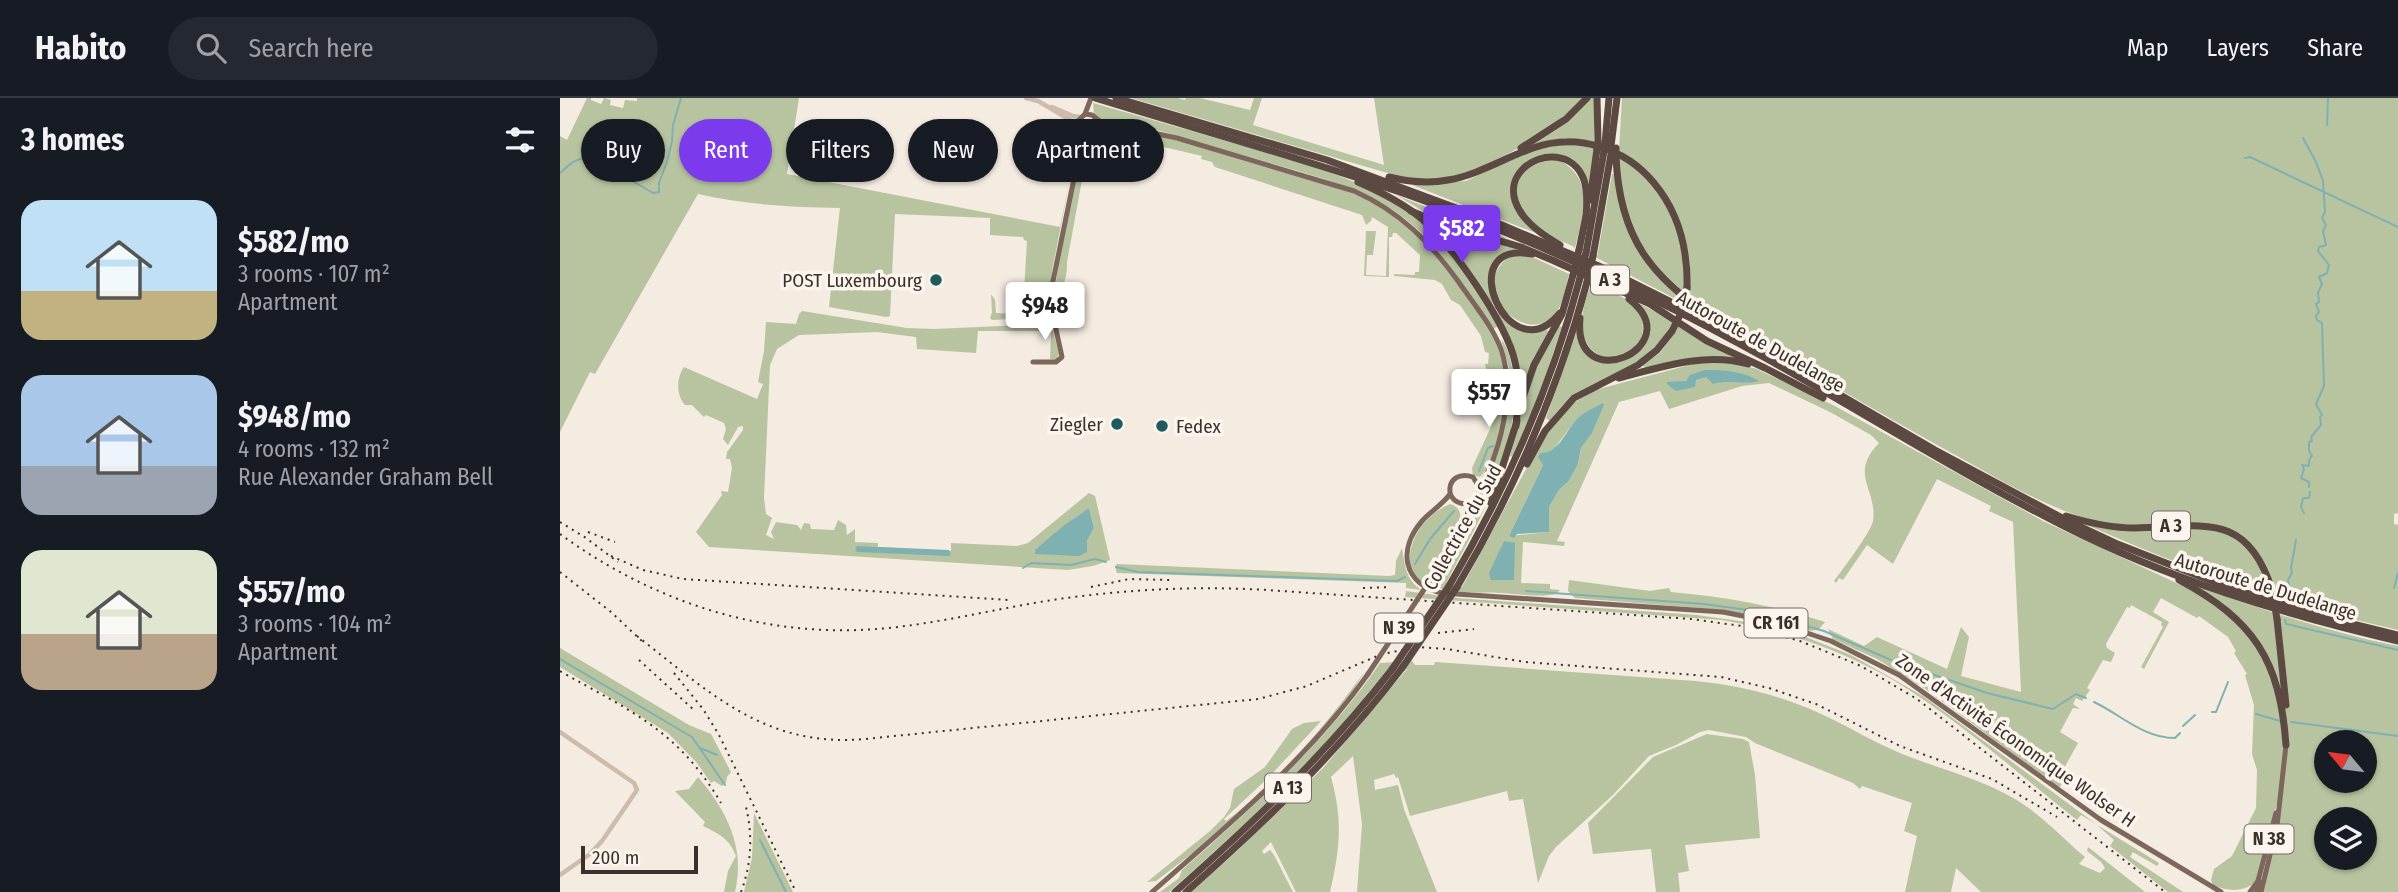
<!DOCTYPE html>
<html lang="en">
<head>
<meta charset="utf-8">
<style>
	:root { --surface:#171b24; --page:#242831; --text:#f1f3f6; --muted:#9ea1a6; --line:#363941; --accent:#7c3aed }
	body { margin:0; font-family:"Fira Sans Condensed",sans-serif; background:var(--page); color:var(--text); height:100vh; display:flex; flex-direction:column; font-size:26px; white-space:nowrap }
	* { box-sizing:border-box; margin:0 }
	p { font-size:23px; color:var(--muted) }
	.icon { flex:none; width:38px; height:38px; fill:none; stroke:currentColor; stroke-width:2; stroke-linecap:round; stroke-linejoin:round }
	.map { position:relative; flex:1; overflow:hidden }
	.details { display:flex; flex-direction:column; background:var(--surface); width:560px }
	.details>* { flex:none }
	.banner { position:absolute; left:21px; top:21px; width:665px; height:63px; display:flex; gap:14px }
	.needle { width:46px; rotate:299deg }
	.controls { position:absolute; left:1754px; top:632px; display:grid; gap:14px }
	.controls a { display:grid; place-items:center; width:63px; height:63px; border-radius:50%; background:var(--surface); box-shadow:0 2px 5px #0004; font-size:35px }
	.scale { position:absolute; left:21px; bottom:18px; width:117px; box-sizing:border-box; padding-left:7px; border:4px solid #3b302b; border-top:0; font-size:19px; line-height:24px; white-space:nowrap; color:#3b302b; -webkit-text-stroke:5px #fbf5ee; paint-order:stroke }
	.price { position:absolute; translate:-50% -60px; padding:0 16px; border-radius:7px; background:#fff; color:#222; font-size:23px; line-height:46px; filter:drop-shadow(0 2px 4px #0008) }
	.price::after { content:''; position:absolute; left:50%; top:42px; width:21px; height:16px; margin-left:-10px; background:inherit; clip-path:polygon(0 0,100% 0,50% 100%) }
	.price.active { background:var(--accent); color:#fff }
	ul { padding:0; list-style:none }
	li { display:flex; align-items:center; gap:21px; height:175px; padding:0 21px }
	li span { display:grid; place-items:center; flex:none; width:196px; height:140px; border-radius:21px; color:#555 }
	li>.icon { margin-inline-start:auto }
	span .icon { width:84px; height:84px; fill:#fffc; stroke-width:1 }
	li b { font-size:30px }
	h2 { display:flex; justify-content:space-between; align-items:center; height:84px; padding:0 21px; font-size:30px }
	.pill { padding:0 24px; border-radius:32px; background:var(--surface); box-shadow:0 2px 5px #0004; font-size:24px; line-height:63px }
	.pill.active { background:var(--accent); color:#fff }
	header { display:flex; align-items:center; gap:42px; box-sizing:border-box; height:98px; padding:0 35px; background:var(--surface); border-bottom:2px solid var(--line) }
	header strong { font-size:33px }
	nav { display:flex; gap:38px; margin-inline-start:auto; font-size:24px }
	.search { width:490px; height:63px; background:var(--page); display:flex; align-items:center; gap:18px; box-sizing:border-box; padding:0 24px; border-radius:38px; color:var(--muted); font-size:26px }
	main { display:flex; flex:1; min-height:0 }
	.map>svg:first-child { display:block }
</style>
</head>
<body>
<header>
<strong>Habito</strong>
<div class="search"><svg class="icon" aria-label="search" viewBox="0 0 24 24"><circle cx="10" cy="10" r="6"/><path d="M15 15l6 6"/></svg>Search here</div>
<nav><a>Map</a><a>Layers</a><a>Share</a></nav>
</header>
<main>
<section class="details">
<h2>3 homes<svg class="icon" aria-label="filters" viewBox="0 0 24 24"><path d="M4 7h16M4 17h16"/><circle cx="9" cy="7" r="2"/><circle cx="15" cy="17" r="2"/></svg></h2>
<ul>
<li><span style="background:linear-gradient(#bfe0f5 65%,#c2b280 0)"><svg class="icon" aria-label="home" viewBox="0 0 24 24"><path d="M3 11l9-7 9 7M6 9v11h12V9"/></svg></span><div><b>$582/mo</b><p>3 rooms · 107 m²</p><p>Apartment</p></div></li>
<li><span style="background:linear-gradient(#a9c7e8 65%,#9aa5b1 0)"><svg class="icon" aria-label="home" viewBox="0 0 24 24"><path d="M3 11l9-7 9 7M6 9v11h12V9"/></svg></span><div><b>$948/mo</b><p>4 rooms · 132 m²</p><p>Rue Alexander Graham Bell</p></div></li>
<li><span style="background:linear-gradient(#dfe7d0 60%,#b9a48a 0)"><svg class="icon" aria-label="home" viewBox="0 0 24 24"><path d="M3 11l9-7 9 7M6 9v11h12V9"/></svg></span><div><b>$557/mo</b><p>3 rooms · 104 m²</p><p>Apartment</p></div></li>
</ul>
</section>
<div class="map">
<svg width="1838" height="794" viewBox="0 0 1838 794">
	<rect width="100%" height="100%" fill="#f4ebe1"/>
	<g fill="#b8c4a0" fill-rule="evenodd">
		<path d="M27,0H31V2L41,6L44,0L51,2L50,7L63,10L65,2L77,3V0H239L227,76L500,129L512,71L492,173L490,214L483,219L432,222L430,220L432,214L431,196L435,202L436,215L459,216L460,211L463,210L467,143L464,142L463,139L430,137V120L335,116L330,218L326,219L269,209L280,110C231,109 186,107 138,96L35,276L30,274L0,334V38L7,42Z"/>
		<path d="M571,0H618L625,2L626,0H640L690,12L694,0H702L693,27L824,67L814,0H1024C984,38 920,81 863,82C852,82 842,79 831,76Z"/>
		<polygon points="1029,0 1035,0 1034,43 1006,40 970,48"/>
		<path d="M1062,0H1838V415L1834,416V426L1838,427V532C1730,508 1628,472 1527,427L1528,421C1485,408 1447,386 1408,364C1362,339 1316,312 1270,286C1211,252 1139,219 1094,168C1069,139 1060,96 1059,59C1092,80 1118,114 1123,155C1124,169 1121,185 1129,197C1136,136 1110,84 1059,52Z"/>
		<path d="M533,5C585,20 636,34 687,49C743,66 807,81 854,118C887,145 915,192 938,228L933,231C909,196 887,158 856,130C812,89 752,78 697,61C665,52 632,41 600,33C584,29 544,27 534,16Z"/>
		<path d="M557,30C602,36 646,51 690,64C724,74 759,82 792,95C849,116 903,184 931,236C938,248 951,274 938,285L936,283V285L933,282L929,284L925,266H928L929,255L925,254L921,238L900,207L891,202L882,186L875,182L834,178V176L855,177V174H859L860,157L836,135H833L832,139H829V179L804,178L806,133H816L813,157H807L806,177L826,178L828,129L812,119L811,123L806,127L802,117L655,69L652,64L641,61L642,58L557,38L547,39L537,45L526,60L507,164C508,184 498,191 502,215H498C486,199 516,82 522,56C531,34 533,31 557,30Z"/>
		<path d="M1004,46L1034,50L1029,93L1023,76C1014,70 1001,58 990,57C966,55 946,83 953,106C957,119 969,126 976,135L852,87L906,83L967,54Z"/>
		<path d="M999,62C1036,82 1023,117 1015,150C1009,145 1001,144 992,139C972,128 946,104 961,79C971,64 983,63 999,62Z"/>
		<polygon points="1052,76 1055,76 1082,157 1133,210 1037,160"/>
		<polygon points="836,97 956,144 956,153 943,158 929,182 933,209 878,134 882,130 916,138 918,133 876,121"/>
		<path d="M968,157L1009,176C1006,187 1004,202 998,212C974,251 916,203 939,169C942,165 946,160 951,158C956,157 963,158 968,157Z"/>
		<path d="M1032,185C1045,191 1060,196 1071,205C1078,210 1083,221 1083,229C1083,277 993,274 1032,185Z"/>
		<path d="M1080,206L1114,223C1104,239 1094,253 1078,263C1045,285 1014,287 990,323L986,320L1017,232L1019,243L1048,265C1073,263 1092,249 1087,221C1086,216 1082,210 1080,206Z"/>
		<path d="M242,213L347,230L374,231L486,226L493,233L499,256L496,262L490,261L491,235L485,233H418L416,255L357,251L356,239L317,234L239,237L217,251L210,267L204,400L206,416L212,420L206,437L214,441L211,434L216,424L237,427L241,432L244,425L250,426L251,431L274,432L278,422L286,427L287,437L295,431V444L318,445V449L297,448L391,453V445L457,448L468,445L529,395L535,398L550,462L533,468L508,472L149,449L136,434L162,397L161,393L168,394L172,370L170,361H166L167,354L183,332V328L178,329L168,347L163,341L166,331L164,325L146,317L144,319L132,307H125C116,297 116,280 124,269L197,301L203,286L198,284L204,253L206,224L236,226L239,216ZM529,410L534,430L527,443L474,454L504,427Z"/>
		<polygon points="937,214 958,229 983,230 990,234 962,292 959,292 957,261 950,240"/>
		<path d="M1119,227L1175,259V261C1144,256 1116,262 1086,271L1083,267L1101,254Z"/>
		<polygon points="999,228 1002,229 979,296 953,359 950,358 967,288 976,267"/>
		<path d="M941,241C948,249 951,263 953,275C961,330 935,392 910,440C902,456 892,472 885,488L902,489L978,349L987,334L1012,306L1035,292L1137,265H1175L1197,271L1273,307L1483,423L1638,495L1640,490C1705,512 1771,535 1838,548V794H1702L1721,691L1696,784C1683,794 1669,794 1653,787L1651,782L1654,771L1672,758L1696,710L1697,672L1692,656L1694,607L1685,577L1687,576L1674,555L1676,553L1668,539L1639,518L1637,520L1601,500L1593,514L1609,524L1584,571L1581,569L1603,529L1601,527L1602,524L1571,507L1570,510L1567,509L1546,546L1547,550L1555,555L1551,564L1543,562L1527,590L1530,592L1522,603L1516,600L1513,606L1520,611L1513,610L1500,634L1518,645L1502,674L1505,682L1499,690L1367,592L1317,561L1273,541L1268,531L1304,548L1317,539L1387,571L1401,529L1409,539L1401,578L1461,594L1453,424L1429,413L1431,408L1377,381L1333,466L1307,447L1283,482L1279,480L1276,485L1274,483C1282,472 1311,434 1313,423C1318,392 1288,377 1319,345L1311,337L1270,314L1209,285L1182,288L1109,311L1100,293L1059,304L997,443L1005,444L1004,448L963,444L961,485L990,486V491L1000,492L996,496C980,500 959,496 942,495C909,494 833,500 853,444C859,427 874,413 890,406C920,415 877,465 866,481L871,485L903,437L910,410L934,365L950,286L949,270ZM1044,307L1032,334L1021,350L1018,366L1009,383L999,392L989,409V434L949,438L983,367L986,355L994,351L1015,323ZM1766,644H1804V682H1766ZM1766,721H1804V760H1766Z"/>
		<path d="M942,305C945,323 933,366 920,379L913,377L912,370Z"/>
		<path d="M842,450C845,468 845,480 861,492L846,490V485L557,475L555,469L557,466L829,478L835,477L836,463Z"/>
		<path d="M1009,482L1090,493L1109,490L1111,494C1167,499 1211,507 1265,524L1259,531L1251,533L1215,522L1164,512L1015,500L1008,493Z"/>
		<path d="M846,493L897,500L1137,517L1200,526L1243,538L1291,557L1363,598L1536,726L1521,717L1517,722C1457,675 1398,621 1333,582C1280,551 1222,532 1162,522L845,499Z"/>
		<polygon points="0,550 129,627 151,636 171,674 167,679 166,685 162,688 154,683 151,685 137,665 108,635 0,569"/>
		<path d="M852,563L855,567H874L875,564L904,566L1135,583C1178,587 1220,597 1259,615C1284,626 1306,640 1331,651C1372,670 1416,678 1455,701C1481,716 1502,740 1525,759L1519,766L1540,775L1545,770L1541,764L1527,753L1528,749L1585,794H1421L1396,770L1391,794H1345L1357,738L1344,733L1352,705L1302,688L1300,691L1293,685L1195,645L1186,639L1149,632L1140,634L1116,647L1089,658L1053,697L996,749L989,758L978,785L963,701L949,703L947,693L850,718L838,679L836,680L834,676L814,682L815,692L838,687L844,711L877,794H797L802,726L793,658L771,679C783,722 780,751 770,794H736L711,744L702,753L704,756L710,752L714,757L733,794H631L676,754L763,670L847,571L828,570C764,654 688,725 609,794H600L619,780L622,772C693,709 767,643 820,565Z"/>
		<path d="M805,573L794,591L764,629L713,683L634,754L596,783L587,784L650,733L664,719L670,710L674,691L705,669L732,631L744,625L761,623L709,679L664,721L666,723C715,687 769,624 805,573Z"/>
		<polygon points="1147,636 1183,641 1189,644 1195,677 1200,740 1125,747 1129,773 1118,775 1120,794 1096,794 1091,751 1033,756 1028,725 1093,659"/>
		<path d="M138,679C166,712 186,749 175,794H164L168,773L176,758C169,740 159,736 143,728L145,724L115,693L129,691Z"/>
		<polygon points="194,715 233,794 184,794 192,760"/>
		<polygon points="1537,727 1599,765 1597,768 1573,754 1570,759 1623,794 1608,794 1550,748 1554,742"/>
	</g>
	<g fill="#7fb0b2">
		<path d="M1145,272C1164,272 1183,273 1199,283C1185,287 1167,281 1153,286L1146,279L1136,282L1135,289L1116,293L1107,286V284L1126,283L1130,277Z"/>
		<path d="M1043,305L1044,307L1032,335L1021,350L1018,366L1009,383L999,392L989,409V434L957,436L954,440L949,438L983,367L978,359L980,355C999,356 1006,332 1017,321C1024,314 1034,310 1043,305Z"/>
		<polygon points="529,410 534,430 527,443 527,454 519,458 475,456 475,452 504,427"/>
		<polygon points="944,443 955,445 954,482 931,482 929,475"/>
		<polygon points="297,448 389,452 391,456 389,458 297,454 295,451"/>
	</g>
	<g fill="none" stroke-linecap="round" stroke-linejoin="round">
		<g stroke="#7fb0b2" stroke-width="2">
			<polyline points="1767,27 1768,0"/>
			<polyline points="1743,40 1756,64 1763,83 1765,114 1762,120 1766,127 1763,133 1766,147 1759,149 1758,153 1769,167 1767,175 1759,179 1762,186 1758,195 1759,204 1756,206 1759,214 1756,218 1757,222 1762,225 1764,288 1756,306 1762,317 1760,319 1761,327 1751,339 1752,343 1749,344 1749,353 1752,358 1749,362 1749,368 1742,367 1744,371 1741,380 1749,384 1749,389"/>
			<polyline points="1685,60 1690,59 1838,129"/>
			<path d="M0,75C14,63 16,58 36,62L93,95L99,94V85L107,64L112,43L113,27L121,0"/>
			<polyline points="919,373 928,350 933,348"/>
			<polyline points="1744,415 1741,409 1743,400 1749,400 1750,394"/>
			<polyline points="855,466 870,441 894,413"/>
			<polyline points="556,469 578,474 837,483 845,479"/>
			<polyline points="463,470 471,465 511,467 535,461 546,464"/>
			<polyline points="1834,490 1838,475"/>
			<polyline points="966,493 1144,506 1195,513 1264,533 1331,562 1427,595 1493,611 1516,596 1526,600"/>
			<polyline points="1732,502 1728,482 1732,475 1731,470 1736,442"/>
			<polyline points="1725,522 1726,526 1838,552"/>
			<polyline points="0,561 132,639 165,687"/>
			<path d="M1534,604C1560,616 1583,640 1615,640L1620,635"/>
			<polyline points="1652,614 1656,614 1668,584"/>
			<polyline points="1696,616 1720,623"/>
			<polyline points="1731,624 1838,638"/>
			<polyline points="1623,628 1635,617"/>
			<polyline points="140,650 157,657"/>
			<polyline points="200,742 226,794"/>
		</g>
		<g stroke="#cdbbac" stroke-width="4.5">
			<polyline points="466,0 478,3 517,26"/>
			<polyline points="492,9 513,18 520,19"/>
			<polyline points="0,634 74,685 77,692 42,743 30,756 0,777"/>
		</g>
		<g stroke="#7d675c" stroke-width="5">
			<path d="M525,16L532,17L541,24L617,40L794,93C839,113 870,144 898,183C913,205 931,226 941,251C953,286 945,329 933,362C928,374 922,384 918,396C917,402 911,403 909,409C907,415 907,423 904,429C897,449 881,467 869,484"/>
			<polyline points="520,32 527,35 540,29 555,29"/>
			<polyline points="521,54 529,35"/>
			<polyline points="473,264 496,264 502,259 492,213 492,188 516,71 520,40 517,24 525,16 531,0"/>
			<path d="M890,396C882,407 871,413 862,423C837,452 843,486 882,495L1163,514L1214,524L1271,543L1339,577L1541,722L1661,794"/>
			<path d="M911,405C881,411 884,369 913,379L919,389"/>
			<path d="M592,794C669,726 749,660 808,576"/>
			<polyline points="1690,794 1698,783 1716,715"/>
			<polyline points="1696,794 1701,784"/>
			<polyline points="1701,794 1717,728 1726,647"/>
		</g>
		<g stroke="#5c4a42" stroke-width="7">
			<path d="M535,0C626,28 717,53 807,83C909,116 1008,159 1103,206C1240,273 1366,359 1502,427C1608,481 1722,516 1838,543"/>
			<polyline points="556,0 767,62 942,127 1041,169 1177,237 1375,352 1508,423 1555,445 1667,489 1760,518 1838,537"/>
			<polyline points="1037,0 1038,44"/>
			<polyline points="1045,46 1049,0"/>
			<polyline points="1051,48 1057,0"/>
			<polyline points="961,50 1006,21 1027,0"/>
			<path d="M1056,58C1059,139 1091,180 1156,222"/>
			<path d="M829,79C849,84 868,86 888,82C918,77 944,60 973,50C1017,34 1065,50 1094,85C1119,115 1128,152 1127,190"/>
			<path d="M798,84C821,94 843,105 862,121C892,147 947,226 955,264C960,285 958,306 956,328"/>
			<polyline points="1030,102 1037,51"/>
			<polyline points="851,113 884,127 961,149 992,162 1090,206 1147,243 1205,270 1263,300"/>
			<path d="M1000,147C892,87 1003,24 1024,82C1028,94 1027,108 1026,120"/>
			<polyline points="1019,152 1026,118"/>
			<polyline points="1026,155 1044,53"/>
			<path d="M972,156C890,141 949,278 1000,215"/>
			<polyline points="1033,158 1051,56"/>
			<path d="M1020,220C1012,301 1131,249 1069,201"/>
			<path d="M1059,280C1101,269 1145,254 1188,266"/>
			<polyline points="960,308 974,267 1002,216 1013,177"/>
			<polyline points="967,366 985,333 1014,300 1078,267 1097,252 1112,233"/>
			<polyline points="931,405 957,323"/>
			<path d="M1506,418C1529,425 1551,430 1575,430C1642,429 1687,412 1712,492"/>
			<path d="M1619,482C1694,522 1720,562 1726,647"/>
			<path d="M889,488C946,391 991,290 1020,180"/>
			<path d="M897,489C954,393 998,292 1027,184"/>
			<polyline points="1717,521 1726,607"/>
			<path d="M615,794C694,724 769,653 833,570"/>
			<path d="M626,794C704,725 778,654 842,570"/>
		</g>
		<g stroke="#3b302b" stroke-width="2" stroke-dasharray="2 5" stroke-linecap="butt">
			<polyline points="0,424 26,440 58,464"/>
			<polyline points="28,434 55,444"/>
			<path d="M0,436C96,506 209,542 328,530C388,524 447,508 506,500C573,491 640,488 707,492L1131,521L1189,529L1240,543L1301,568L1357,601L1605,794"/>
			<polyline points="51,458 83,472 123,481 449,502"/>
			<polyline points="0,474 51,514 84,545"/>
			<polyline points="531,489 569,481 610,482"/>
			<polyline points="803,490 831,489"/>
			<polyline points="878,535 914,531"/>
			<path d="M77,538C150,595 206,650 305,641L698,601L747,588L822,556L858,549L887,551L965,564L1161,579L1209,590L1256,606L1340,648L1432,681L1497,719"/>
			<polyline points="79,562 134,612"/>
			<path d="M0,573C70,613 118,632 161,705"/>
			<polyline points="114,575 143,611 159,637 236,794"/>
			<path d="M181,794C192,765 193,735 185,705"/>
		</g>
		<polyline stroke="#7d675c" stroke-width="5" points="808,576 869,484"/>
		<g stroke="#5c4a42" stroke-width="7">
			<polyline points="1037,51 1038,44"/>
			<polyline points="1044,53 1045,46"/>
			<polyline points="1056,58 1056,50"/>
			<polyline points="1013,177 1019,152"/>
			<polyline points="1020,180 1026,155"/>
			<polyline points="1027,184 1033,158"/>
			<polyline points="1112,233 1120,217 1127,190"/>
			<polyline points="1712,492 1717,521"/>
			<polyline points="833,570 889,488"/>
			<polyline points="842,570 897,489"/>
		</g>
	</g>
	<g fill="#1f5a5e" stroke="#fbf5ee" stroke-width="2.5">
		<circle cx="376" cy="182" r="7"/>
		<circle cx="557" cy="326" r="7"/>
		<circle cx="602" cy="328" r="7"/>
	</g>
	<g text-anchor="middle" stroke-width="7" stroke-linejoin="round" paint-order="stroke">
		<g fill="#fbf5ee" stroke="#756b66" stroke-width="2">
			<rect x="1031" y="167.5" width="38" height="29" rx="5"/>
			<rect x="1592" y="413.5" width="38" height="29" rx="5"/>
			<rect x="1184.5" y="510.5" width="63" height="29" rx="5"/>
			<rect x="814.5" y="515.5" width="49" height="29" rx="5"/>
			<rect x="705" y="675.5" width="46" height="29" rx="5"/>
			<rect x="1684.5" y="726.5" width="49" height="29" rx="5"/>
		</g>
		<g font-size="18" font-weight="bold" fill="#3b302b">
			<text x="1050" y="188">A 3</text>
			<text x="1611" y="434">A 3</text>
			<text x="1216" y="531">CR 161</text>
			<text x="839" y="536">N 39</text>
			<text x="728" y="696">A 13</text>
			<text x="1709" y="747">N 38</text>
		</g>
		<g font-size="19" fill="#3b302b" stroke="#fbf5ee" text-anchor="end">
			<text x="362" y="189">POST Luxembourg</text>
			<text x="543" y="333">Ziegler</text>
			<text x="616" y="335" text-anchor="start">Fedex</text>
		</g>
		<g font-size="19" fill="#3b302b" stroke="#fbf5ee">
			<text transform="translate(1201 243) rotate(29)" y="7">Autoroute de Dudelange</text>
			<text transform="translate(902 429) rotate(-61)" y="7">Collectrice du Sud</text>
			<text transform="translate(1706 488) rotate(17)" y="7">Autoroute de Dudelange</text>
			<text transform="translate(1456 642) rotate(35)" y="7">Zone d'Activité Économique Wolser H</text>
		</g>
	</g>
</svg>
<div class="controls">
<a><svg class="needle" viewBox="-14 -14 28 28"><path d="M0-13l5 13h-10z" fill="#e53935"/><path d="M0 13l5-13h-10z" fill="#9ea1a6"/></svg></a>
<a><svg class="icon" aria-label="layers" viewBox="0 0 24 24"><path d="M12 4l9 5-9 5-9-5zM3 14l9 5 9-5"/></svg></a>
</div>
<div class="scale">200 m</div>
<b class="price active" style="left:902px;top:167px">$582</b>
<b class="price" style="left:485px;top:244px">$948</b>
<b class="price" style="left:929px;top:331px">$557</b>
<div class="banner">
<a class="pill">Buy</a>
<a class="pill active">Rent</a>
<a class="pill">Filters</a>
<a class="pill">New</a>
<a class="pill">Apartment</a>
</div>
</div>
</main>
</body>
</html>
